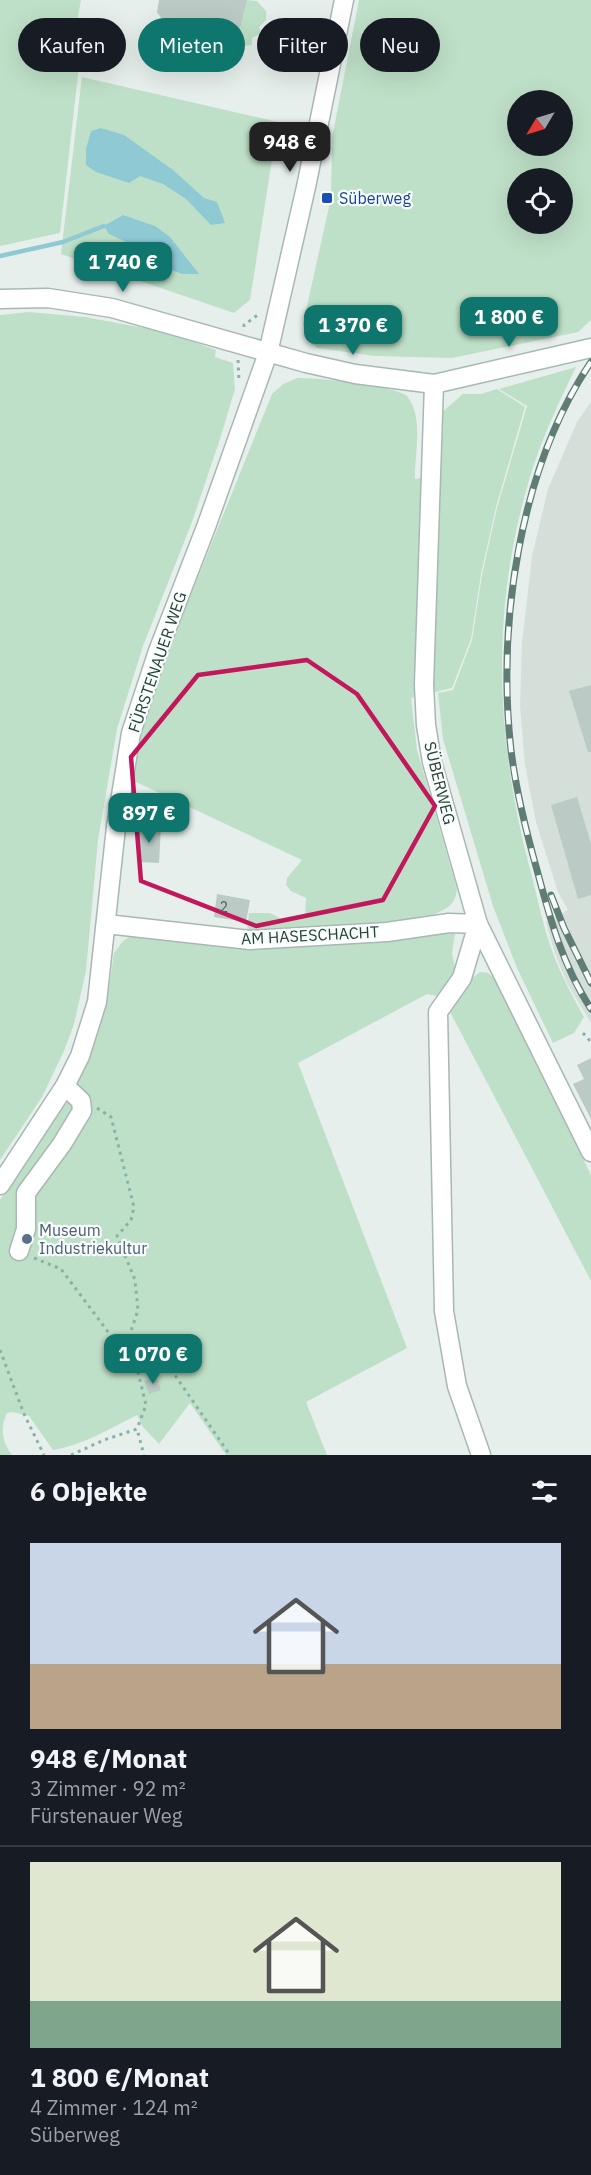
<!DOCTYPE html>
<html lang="de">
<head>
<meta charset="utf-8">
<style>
	:root { --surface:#171b24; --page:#20242c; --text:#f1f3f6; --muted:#9ea1a6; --line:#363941; --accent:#0f766e }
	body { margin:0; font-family:"IBM Plex Sans",sans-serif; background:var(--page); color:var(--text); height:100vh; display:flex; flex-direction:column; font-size:22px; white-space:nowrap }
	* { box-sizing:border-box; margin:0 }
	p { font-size:20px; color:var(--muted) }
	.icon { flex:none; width:33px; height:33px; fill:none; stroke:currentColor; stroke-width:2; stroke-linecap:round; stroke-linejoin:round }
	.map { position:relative; height:1455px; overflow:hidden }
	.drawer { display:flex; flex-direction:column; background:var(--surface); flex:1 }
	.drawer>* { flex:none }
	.hud { position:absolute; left:18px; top:18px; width:555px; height:54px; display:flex; gap:12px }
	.needle { width:39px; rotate:232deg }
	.controls { position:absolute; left:507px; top:90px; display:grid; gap:12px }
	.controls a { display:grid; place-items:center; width:66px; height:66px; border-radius:50%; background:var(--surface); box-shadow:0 6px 24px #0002; font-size:30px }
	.price { position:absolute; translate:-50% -51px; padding:0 14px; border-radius:12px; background:var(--accent); color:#fff; font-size:20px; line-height:39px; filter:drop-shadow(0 2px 3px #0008) }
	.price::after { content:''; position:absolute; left:50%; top:36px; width:18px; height:14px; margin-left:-9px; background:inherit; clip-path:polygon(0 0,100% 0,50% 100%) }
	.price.active { background:#222; color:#fff }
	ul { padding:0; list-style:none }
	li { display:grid; align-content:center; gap:12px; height:318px; padding:0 30px }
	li+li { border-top:2px solid var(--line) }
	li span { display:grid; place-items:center; height:186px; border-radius:0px; color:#555 }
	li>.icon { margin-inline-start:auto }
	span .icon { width:108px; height:108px; fill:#fffc; stroke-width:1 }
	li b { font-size:26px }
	h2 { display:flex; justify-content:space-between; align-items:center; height:72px; padding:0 30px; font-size:26px }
	.tag { padding:0 21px; border-radius:27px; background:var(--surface); box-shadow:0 6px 24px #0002; font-size:21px; line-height:54px }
	.tag.active { background:var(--accent); color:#fff }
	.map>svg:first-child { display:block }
</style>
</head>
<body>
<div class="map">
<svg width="591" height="1455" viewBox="0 0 591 1455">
	<rect width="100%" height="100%" fill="#e6efeb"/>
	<polygon fill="#d4dfda" points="591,402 591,1023 568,985 555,954 546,922 568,910 558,892 536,822 525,765 520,706 522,643 532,556 548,489 577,422"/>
	<g fill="#bfe0c8" fill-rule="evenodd">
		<polygon points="0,0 81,0 78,16 78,75 60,233 0,246"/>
		<polygon points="247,0 257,1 266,11 266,20 259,27 261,33 252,38 252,45 244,46 242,55 234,51 229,57 217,47 217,37 226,39 240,29"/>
		<path d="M359,0H591V320L578,332L452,358L375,356L317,348L306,337L303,324L331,198L332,138ZM518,100H562V146H518ZM518,178H562V224H518Z"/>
		<polygon points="82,77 278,122 250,300 234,313 61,254"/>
		<polygon points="29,312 85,317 166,332 216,350 215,357 233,363 235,389 220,439 192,522 143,646 117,729 98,840 86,971 74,1024 64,1051 42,1097 0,1160 0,315"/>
		<path d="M576,367C558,404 539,444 528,484C490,614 496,744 531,873C538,900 544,930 554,956C562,977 573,997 584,1017L574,1033L553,1043L517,968L493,906L443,739L438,693L453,690L472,640L482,575L497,508L527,406L499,389Z"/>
		<path d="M298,378C321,378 388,385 406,395C425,417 414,454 415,479L440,474L442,412L463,394H481L497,389L525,407L496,507L481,574L471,639L452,688L411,698L417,750L457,889C455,907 445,909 431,916L437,929L456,927L452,954L456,971L442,997L427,994L298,1063L407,1348L306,1402L327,1455H226L190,1403L159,1444L143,1427L137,1415C109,1429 83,1445 53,1450L29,1416L13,1412L7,1413C0,1427 2,1443 12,1455H0V1200L73,1093L88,1062L99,1031L107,1002L114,953L123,941L134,934L245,946L249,913H270L284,920L305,917L306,898L291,891L286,885L287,878L302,860L134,781L141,734L167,654L272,394L283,384Z"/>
		<polygon points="480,972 488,973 495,979 591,1175 591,1281 448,1008 467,982"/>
	</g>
	<g fill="#8ec9d4">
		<polygon points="101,128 124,135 173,170 204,198 217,202 225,223 211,225 186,199 163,184 140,176 129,183 96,172 86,165 86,149 91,131"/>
		<polygon points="123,215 155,226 170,237 199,274 182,274 169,269 146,251 109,234 104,226"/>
	</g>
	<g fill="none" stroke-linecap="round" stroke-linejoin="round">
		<polyline stroke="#8ec9d4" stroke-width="4.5" points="0,256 63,242 104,226"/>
	</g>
	<g fill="#bbcac4">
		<polygon points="159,0 247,0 240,29 226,39 167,27 157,12"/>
		<polygon points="591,685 591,752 588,752 569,691"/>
		<polygon points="577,797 591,844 591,895 578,899 551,805"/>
		<polygon points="139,826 161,827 159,863 137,862"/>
		<polygon points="217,894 250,900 246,922 214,917"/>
		<polygon points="591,1058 591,1119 573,1084 584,1079 577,1065"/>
		<polygon points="156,1376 161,1390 149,1394 144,1381"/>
	</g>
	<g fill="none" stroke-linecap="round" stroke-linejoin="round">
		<defs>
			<g id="minor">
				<polyline points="0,299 48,298 112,308 306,363 355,374 434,384 591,348"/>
				<polyline points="434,384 424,685 426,725 432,762 478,924 591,1152"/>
				<polyline points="106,924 250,940 387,932 449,923 478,924 462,978 438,1012 444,1311 457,1386 481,1455"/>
				<polyline points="0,1185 65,1086 80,1056 97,1002 116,827 131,733 158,651 206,527 268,353 306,187 344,0"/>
				<polyline points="19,1251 26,1229 26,1193 62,1144 82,1111 81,1101 65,1086"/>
			</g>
		</defs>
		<use href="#minor" stroke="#a8b8b2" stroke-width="21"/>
		<g stroke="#86b3a5" stroke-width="3" stroke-dasharray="3 4.5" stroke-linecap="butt">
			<polyline points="244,327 244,325 259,314"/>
			<polyline points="238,360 239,381"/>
			<polyline points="583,1033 591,1042"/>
			<polyline points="97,1108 111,1117 134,1207 131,1220 117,1236 135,1280 138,1310 124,1352"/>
			<polyline points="34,1258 61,1269 138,1372 146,1405 137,1429"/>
			<polyline points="0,1350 24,1414 44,1455"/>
			<polyline points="138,1372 161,1362 170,1368 230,1455"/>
			<polyline points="71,1455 104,1440 137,1429 144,1455"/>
		</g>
		<use href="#minor" stroke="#fff" stroke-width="18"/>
		<defs>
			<g id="rail">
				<path d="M591,362C519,469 497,624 511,750C516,791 526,831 537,870C550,919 563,966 591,1009"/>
				<polyline points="551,895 564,928 591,983"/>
			</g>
		</defs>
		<use href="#rail" stroke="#5f7d75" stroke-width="7"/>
		<use href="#rail" stroke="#f7fbf9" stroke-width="4.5" stroke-dasharray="14" stroke-linecap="butt"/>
	</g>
	<path fill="none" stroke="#c2185b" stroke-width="4.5" stroke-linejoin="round" d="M307,660L357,694L435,806L383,900L256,926L141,881L131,757L198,675Z"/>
	<rect fill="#1a4fb4" stroke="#f7fbf9" stroke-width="2" x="321" y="192" width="12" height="12" rx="3"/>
	<circle fill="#5c6f8a" stroke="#f7fbf9" stroke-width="2" cx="27" cy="1239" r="6"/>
	<g text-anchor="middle" stroke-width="4.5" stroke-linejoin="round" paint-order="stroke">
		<g font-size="14" fill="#4a645c">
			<text x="224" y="912">2</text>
		</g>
		<g font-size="16" fill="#164399" stroke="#f7fbf9" text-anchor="start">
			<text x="339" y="204">Süberweg</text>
		</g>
		<g font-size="16" fill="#24423a" stroke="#f7fbf9">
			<text transform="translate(157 662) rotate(-71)" y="6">FÜRSTENAUER WEG</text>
			<text transform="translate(440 783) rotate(76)" y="6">SÜBERWEG</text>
			<text transform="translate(310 935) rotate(-3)" y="6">AM HASESCHACHT</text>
		</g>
		<g font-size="16" fill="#4e5e75" stroke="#f7fbf9" text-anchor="start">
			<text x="39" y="1236">Museum<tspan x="39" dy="18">Industriekultur</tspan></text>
		</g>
	</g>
</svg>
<div class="controls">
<a><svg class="needle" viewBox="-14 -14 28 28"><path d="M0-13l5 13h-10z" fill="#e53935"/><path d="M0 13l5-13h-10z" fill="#9ea1a6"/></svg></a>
<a><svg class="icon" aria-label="locate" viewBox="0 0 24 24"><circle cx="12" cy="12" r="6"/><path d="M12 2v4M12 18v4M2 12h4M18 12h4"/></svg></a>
</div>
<b class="price active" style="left:290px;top:173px">948 €</b>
<b class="price" style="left:123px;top:293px">1 740 €</b>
<b class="price" style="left:509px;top:348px">1 800 €</b>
<b class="price" style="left:353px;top:356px">1 370 €</b>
<b class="price" style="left:149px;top:844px">897 €</b>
<b class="price" style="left:153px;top:1385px">1 070 €</b>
<div class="hud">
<a class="tag">Kaufen</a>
<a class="tag active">Mieten</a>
<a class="tag">Filter</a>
<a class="tag">Neu</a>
</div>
</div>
<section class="drawer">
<h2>6 Objekte<svg class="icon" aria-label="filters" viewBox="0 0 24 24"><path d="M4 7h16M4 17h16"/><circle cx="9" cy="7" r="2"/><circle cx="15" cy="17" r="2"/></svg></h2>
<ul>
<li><span style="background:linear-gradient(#c9d6e8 65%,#b9a48a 0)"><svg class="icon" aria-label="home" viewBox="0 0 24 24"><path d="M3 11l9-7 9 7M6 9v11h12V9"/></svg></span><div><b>948 €/Monat</b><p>3 Zimmer · 92 m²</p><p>Fürstenauer Weg</p></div></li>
<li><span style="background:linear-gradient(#dfe7d0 75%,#7fa58c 0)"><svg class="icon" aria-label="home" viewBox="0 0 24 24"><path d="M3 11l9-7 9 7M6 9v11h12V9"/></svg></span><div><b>1 800 €/Monat</b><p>4 Zimmer · 124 m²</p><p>Süberweg</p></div></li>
</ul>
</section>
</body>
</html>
